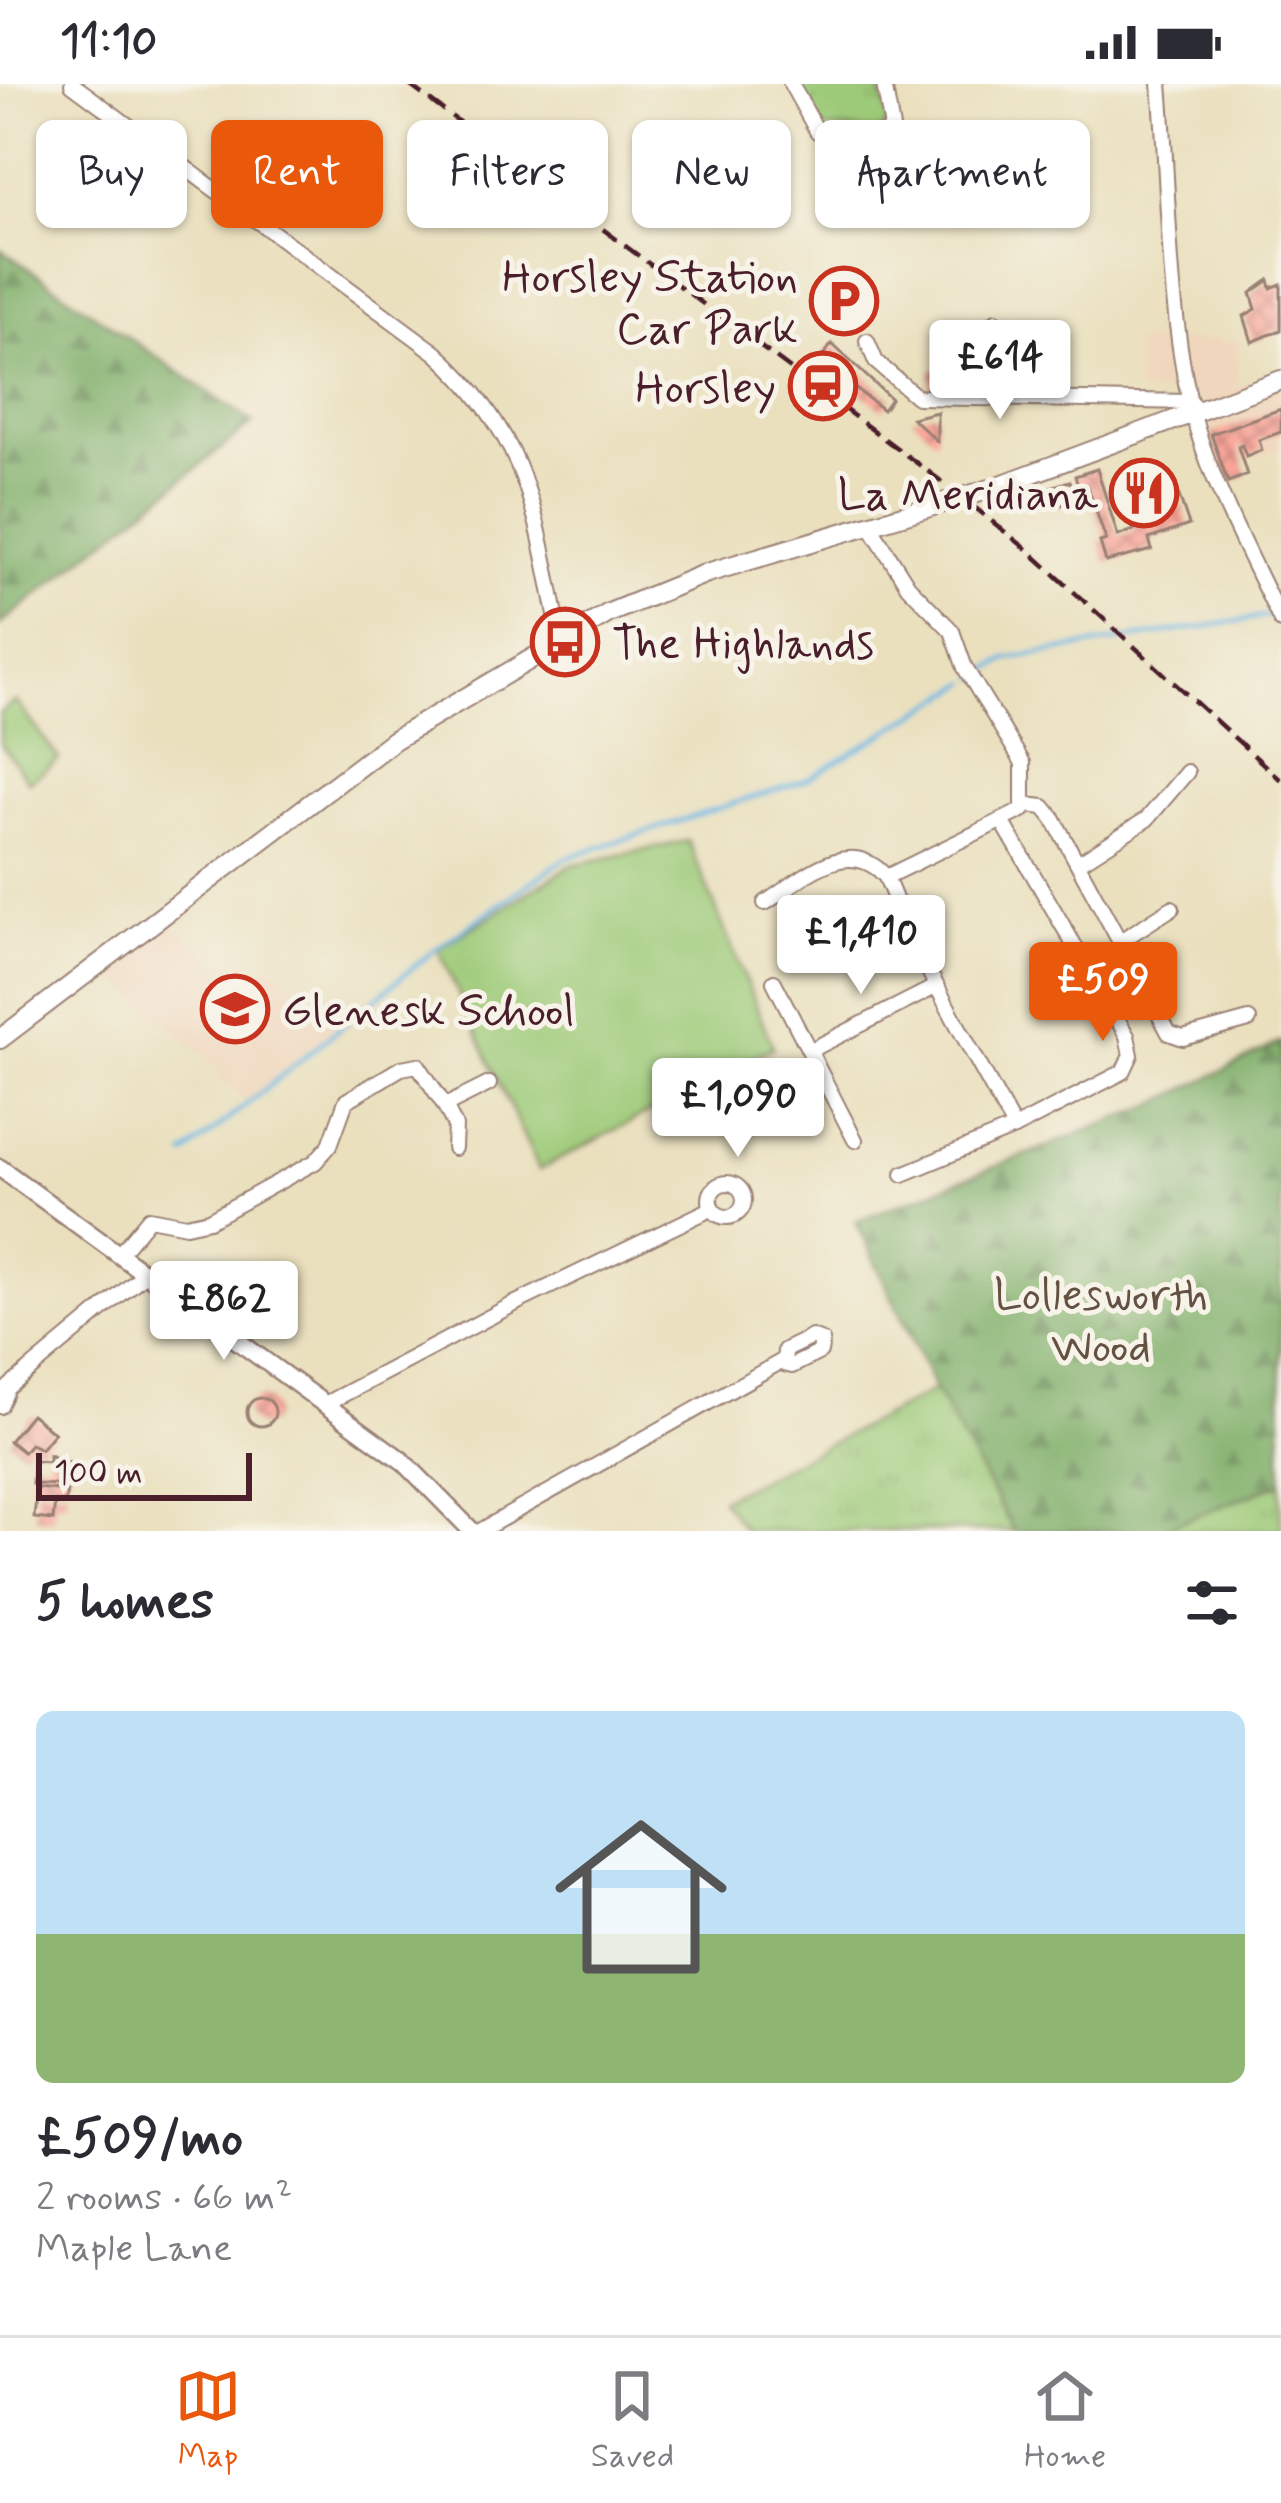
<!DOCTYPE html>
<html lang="en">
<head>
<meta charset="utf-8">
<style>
	:root { --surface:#fff; --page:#f2f2f3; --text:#2b2b33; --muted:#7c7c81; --line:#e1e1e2; --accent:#ea580c }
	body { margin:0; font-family:Mynerve,sans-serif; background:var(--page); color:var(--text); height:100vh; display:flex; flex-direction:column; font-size:45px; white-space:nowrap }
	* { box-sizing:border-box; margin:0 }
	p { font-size:39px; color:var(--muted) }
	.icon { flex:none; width:66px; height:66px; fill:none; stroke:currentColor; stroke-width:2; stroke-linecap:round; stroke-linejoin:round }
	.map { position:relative; height:1447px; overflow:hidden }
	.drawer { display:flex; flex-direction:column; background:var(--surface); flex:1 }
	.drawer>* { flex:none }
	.hud { position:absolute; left:36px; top:36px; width:1209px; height:108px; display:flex; gap:24px }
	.scale { position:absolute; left:36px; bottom:30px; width:216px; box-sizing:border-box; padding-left:12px; border:6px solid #4a1f2b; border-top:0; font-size:33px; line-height:42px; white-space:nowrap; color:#4a1f2b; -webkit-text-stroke:9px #f7f3e8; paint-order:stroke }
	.price { position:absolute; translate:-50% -102px; padding:0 27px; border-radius:12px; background:#fff; color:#222; font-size:39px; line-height:78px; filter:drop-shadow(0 3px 6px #0008) }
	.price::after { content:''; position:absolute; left:50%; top:72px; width:36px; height:27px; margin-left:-18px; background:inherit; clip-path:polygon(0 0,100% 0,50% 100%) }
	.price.active { background:var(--accent); color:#fff }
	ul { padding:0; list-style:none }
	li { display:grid; align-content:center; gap:24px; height:636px; padding:0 36px }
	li+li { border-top:3px solid var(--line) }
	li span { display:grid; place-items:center; height:372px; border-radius:18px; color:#555 }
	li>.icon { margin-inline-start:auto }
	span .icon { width:216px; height:216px; fill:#fffc; stroke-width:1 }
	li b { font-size:51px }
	h2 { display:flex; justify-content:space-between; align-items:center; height:144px; padding:0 36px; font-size:51px }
	.chip { padding:0 42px; border-radius:18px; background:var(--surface); box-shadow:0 3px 9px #0004; font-size:42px; line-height:108px }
	.chip.active { background:var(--accent); color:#fff }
	.status { display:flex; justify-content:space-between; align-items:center; height:84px; padding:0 60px; background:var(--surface); direction:ltr }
	.status svg { height:33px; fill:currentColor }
	.dock { display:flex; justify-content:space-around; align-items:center; height:168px; border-top:3px solid var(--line); background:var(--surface); font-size:33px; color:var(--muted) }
	.dock a { display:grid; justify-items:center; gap:6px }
	.dock .active { color:var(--accent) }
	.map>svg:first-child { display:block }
</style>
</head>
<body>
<div class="status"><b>11:10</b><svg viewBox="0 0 49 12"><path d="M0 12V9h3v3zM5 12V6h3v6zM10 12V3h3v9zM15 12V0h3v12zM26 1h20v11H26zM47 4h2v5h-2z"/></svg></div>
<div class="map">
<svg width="1281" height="1447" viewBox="0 0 1281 1447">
	<defs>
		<pattern id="grass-tufts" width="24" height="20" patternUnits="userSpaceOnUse" patternTransform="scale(3)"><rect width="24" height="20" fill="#9dca78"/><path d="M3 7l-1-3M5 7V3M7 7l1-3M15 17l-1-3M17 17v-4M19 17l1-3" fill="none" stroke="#89ad68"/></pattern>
		<pattern id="forest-firs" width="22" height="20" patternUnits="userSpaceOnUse" patternTransform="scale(3)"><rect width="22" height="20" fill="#7eae68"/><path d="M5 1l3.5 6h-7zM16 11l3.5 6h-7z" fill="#698d56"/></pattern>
		<pattern id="building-cross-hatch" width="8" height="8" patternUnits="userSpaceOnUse" patternTransform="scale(3)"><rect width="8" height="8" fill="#f9a599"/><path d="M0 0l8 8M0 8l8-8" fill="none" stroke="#cc867d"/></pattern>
	</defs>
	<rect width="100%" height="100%" fill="#f7f3e8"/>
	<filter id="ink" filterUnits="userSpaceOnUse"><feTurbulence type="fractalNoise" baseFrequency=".00833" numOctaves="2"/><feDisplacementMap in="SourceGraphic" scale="24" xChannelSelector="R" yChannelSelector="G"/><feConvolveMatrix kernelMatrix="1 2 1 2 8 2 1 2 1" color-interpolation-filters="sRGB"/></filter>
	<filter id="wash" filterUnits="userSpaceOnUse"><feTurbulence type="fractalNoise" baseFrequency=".004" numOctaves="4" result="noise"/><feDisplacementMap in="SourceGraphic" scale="48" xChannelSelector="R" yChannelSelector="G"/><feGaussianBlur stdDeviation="2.7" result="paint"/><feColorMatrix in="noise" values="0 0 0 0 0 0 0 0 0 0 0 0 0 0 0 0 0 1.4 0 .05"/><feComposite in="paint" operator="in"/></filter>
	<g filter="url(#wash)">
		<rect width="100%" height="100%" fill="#eae0be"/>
		<g fill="#f0d6bc">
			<polygon points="1238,256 1237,302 1281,287 1281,365 1224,383 1197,309 1137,308 1134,257"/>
			<polygon points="170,838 243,906 269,879 336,942 245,1017 217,993 221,986 106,887"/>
		</g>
		<g fill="url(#grass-tufts)" stroke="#747452" stroke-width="3">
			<polygon points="797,0 880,0 889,38 880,48 823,45"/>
			<polygon points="935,1306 1014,1447 745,1447 721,1415"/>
			<polygon points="1281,1399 1281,1447 1156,1447"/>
		</g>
		<g fill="url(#forest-firs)" stroke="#64664a" stroke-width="3">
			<polygon points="0,165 253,339 0,541"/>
			<polygon points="1281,958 1281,1399 1156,1447 1014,1447 935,1306 856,1137 1153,1021"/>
		</g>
		<g fill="#9dca78" stroke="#747452" stroke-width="3">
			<polygon points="16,617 59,675 29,698 0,659 0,629"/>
			<polygon points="688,757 773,963 539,1086 438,865 572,781"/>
		</g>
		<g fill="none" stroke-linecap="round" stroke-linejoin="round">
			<g stroke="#6ab7e4" stroke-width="4.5">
				<polyline points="977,593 1007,575 1275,531"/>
				<polyline points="185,1071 437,864 566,774 806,696 968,599"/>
			</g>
		</g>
		<g id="blocks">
			<g fill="url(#building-cross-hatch)">
				<polygon points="1269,196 1271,204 1281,200 1281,246 1252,258 1244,232 1256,225 1251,209"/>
				<polygon points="832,260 891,315 883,326 819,276"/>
				<polygon points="953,284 955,304 931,305 930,286"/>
				<polygon points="1281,325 1281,348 1259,356 1262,366 1246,372 1242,361 1238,363 1247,391 1228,398 1211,350"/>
				<polygon points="937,328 937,357 912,334"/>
				<polygon points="1097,385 1118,452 1134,446 1121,406 1133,402 1135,407 1166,397 1170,409 1177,406 1189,441 1149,455 1152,466 1106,478 1100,458 1106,456 1088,403 1079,406 1075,392"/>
				<polygon points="1070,397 1076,416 1055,423 1048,404"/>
				<circle cx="261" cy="1328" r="14"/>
				<polygon points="31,1330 54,1349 41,1365 30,1360 23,1368 9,1357"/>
				<polygon points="49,1371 69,1379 68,1401 32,1400 33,1377 49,1378"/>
				<polygon points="37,1404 67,1407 65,1419 55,1417 53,1436 34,1434"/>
			</g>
		</g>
	</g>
	<g filter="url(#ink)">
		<use href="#blocks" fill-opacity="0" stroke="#9a8074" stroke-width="3"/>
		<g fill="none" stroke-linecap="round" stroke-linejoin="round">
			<defs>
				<g id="minor">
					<path d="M72,0L436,269C533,357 535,434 561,555"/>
					<path d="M791,0L817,47C838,57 874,59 892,44L884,0"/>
					<path d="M1160,0C1169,104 1167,212 1189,314C1205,389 1248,467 1281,537"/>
					<polyline points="867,257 876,278 917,313 1191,318"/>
					<polyline points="963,313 962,284 996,237"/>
					<path d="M871,443L908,502L952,547L965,584L1023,679V726L886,793C921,882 969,960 1014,1044"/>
					<polyline points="1026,721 1044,723 1053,734 1169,949 1183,954 1249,936"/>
					<polyline points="1080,778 1147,735 1187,688"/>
					<path d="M765,819C801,796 848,749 886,793"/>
					<polyline points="1122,856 1172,824"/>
					<polyline points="774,898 855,1056"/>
					<polyline points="811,966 933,904"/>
					<polyline points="445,1022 455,1042 454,1064"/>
					<polyline points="903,1090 1014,1044 1123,988 1131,971 1127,952 1002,737"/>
					<circle cx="727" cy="1116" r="17"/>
					<polyline points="121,1168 149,1134 186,1141 209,1136 315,1078 330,1061 346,1017 401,984 418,981 445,1022 489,1000"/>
					<polygon points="812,1253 822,1257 820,1268 792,1282 784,1280 785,1266"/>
					<polyline points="325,1320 518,1218 711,1125"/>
					<polyline points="0,1322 8,1304 146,1189"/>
					<polyline points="480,1447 782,1277"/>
				</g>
				<polyline id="tertiary" points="0,1084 404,1378 472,1447"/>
				<polyline id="secondary" points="0,955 394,656 609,529 707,489 990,405 1281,296"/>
			</defs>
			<use href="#minor" stroke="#9a8074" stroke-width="18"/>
			<use href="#tertiary" stroke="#9a8074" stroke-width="21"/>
			<use href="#secondary" stroke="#9a8074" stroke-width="22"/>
			<use href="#minor" stroke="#fff" stroke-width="14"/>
			<use href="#tertiary" stroke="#fff" stroke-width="16"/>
			<use href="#secondary" stroke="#fff" stroke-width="18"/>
			<polyline stroke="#4a1f2b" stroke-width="4.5" stroke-dasharray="18 9" stroke-linecap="butt" points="408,0 953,406 1029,467 1281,696"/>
		</g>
	</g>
	<defs>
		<symbol id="parking-ring" viewBox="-11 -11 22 22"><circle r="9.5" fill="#f7f3e8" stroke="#c8321e" stroke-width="1.5"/><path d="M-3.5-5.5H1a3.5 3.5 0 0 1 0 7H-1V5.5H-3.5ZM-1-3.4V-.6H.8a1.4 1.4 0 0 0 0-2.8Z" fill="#c8321e"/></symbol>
		<symbol id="station-ring" viewBox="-11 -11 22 22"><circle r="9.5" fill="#f7f3e8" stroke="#c8321e" stroke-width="1.5"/><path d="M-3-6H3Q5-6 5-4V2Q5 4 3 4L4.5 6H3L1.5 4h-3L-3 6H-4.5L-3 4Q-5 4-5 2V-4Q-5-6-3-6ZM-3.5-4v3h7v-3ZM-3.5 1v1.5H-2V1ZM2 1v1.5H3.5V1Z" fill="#c8321e"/></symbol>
		<symbol id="restaurant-ring" viewBox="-11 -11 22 22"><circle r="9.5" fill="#f7f3e8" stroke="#c8321e" stroke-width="1.5"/><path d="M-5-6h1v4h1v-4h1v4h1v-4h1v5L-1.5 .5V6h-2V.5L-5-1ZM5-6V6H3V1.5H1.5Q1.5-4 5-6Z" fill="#c8321e"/></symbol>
		<symbol id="bus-ring" viewBox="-11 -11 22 22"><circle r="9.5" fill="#f7f3e8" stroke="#c8321e" stroke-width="1.5"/><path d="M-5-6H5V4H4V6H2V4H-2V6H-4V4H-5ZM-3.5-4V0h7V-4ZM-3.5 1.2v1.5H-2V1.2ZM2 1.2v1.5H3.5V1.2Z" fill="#c8321e"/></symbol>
		<symbol id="school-ring" viewBox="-11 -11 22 22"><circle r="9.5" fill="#f7f3e8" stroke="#c8321e" stroke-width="1.5"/><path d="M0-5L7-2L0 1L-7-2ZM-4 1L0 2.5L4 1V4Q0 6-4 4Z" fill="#c8321e"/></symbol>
	</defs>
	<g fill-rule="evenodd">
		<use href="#parking-ring" x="806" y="179" width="76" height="76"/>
		<use href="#station-ring" x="785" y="264" width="76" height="76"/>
		<use href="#restaurant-ring" x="1106" y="371" width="76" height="76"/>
		<use href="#bus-ring" x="527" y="520" width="76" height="76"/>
		<use href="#school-ring" x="197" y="887" width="76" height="76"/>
	</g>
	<g text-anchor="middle" stroke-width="10" stroke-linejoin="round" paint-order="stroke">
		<g font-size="45" fill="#4a1f2b" stroke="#f7f3e8" text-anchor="end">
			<text x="798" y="207">Horsley Station<tspan x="798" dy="52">Car Park</tspan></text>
			<text x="776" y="318">Horsley</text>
			<text x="1098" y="425">La Meridiana</text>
			<text x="612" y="574" text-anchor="start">The Highlands</text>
			<text x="282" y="941" text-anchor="start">Glenesk School</text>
		</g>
		<g font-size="45" fill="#635242" stroke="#f7f3e8">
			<text x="1101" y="1225">Lollesworth<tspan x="1101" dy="52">Wood</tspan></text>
		</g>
	</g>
</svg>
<div class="scale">100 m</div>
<b class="price" style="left:1000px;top:338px">£614</b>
<b class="price" style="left:861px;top:913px">£1,410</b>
<b class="price active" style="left:1103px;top:960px">£509</b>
<b class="price" style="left:738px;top:1076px">£1,090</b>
<b class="price" style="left:224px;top:1279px">£862</b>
<div class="hud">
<a class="chip">Buy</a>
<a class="chip active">Rent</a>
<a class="chip">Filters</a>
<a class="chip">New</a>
<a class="chip">Apartment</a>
</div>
</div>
<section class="drawer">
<h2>5 homes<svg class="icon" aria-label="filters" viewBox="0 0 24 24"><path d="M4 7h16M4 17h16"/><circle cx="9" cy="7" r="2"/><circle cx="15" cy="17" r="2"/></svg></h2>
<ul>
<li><span style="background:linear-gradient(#bfe0f5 60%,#8fb573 0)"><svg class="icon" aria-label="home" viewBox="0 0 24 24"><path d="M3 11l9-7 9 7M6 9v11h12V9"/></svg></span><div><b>£509/mo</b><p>2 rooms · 66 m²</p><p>Maple Lane</p></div></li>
</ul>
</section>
<nav class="dock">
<a class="active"><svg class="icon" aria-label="map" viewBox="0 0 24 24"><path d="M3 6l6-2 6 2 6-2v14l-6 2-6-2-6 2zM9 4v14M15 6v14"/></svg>Map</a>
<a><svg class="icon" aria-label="saved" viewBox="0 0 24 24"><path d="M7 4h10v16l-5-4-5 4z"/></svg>Saved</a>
<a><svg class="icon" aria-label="home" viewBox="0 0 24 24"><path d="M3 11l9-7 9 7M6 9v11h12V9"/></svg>Home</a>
</nav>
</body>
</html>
